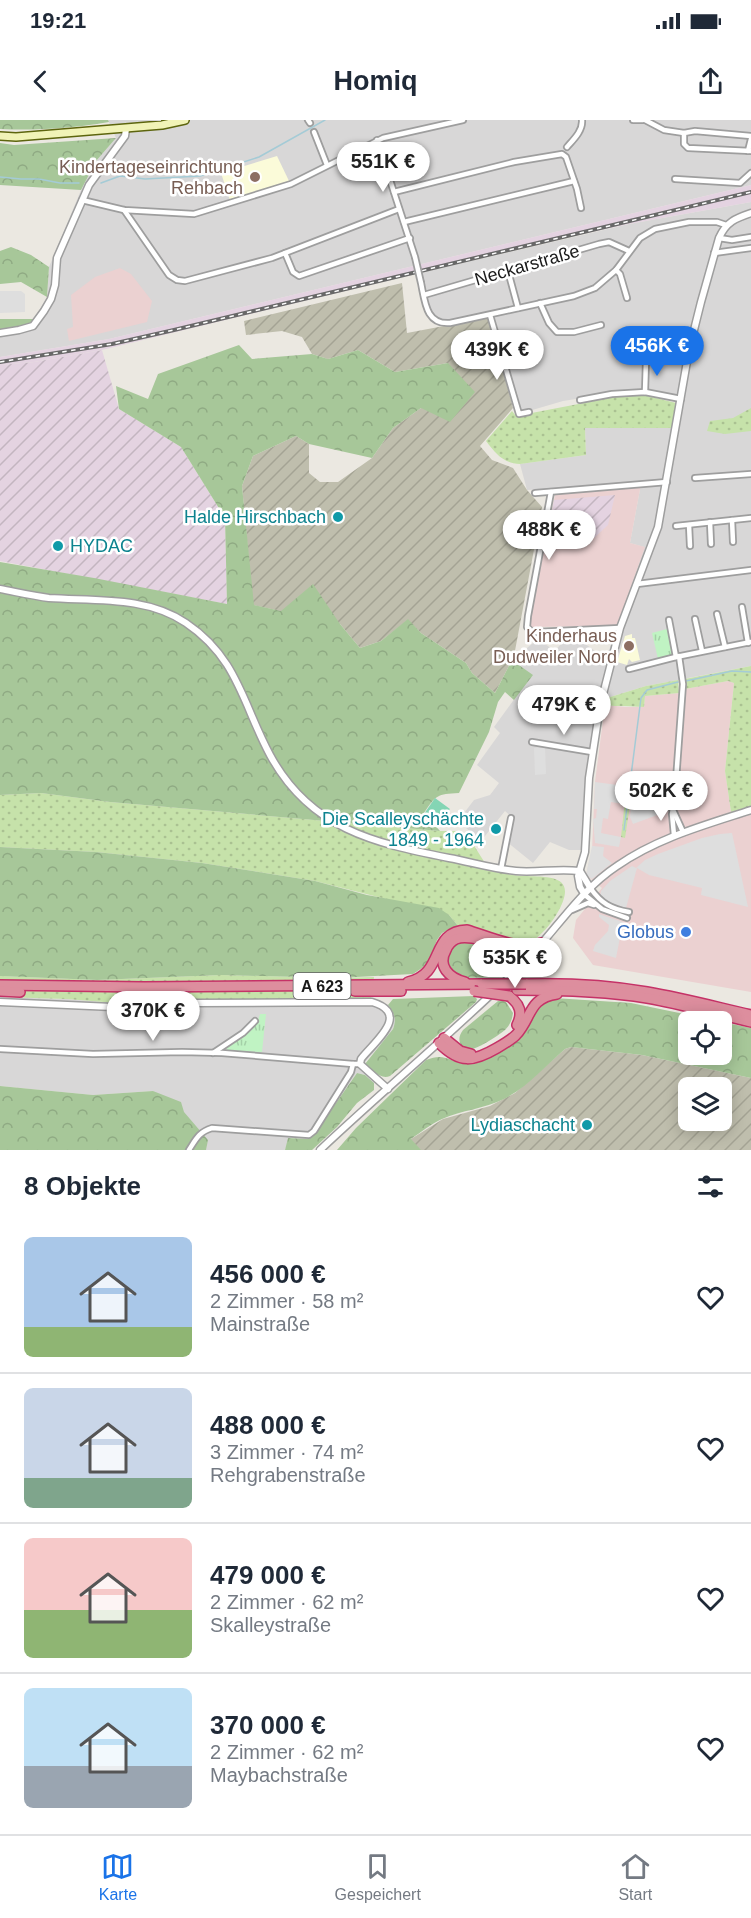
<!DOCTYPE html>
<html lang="de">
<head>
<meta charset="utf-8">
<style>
	:root { --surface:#fff; --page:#f6f6f7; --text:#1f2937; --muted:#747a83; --line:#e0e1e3; --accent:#1a73e8 }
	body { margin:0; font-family:Arial,sans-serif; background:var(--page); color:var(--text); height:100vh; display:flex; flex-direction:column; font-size:22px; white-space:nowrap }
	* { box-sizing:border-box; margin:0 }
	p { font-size:20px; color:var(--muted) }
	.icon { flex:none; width:33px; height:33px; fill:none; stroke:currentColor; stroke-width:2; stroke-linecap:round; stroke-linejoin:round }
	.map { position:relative; height:1030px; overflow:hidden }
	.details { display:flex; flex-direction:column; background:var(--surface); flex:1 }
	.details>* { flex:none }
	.controls { position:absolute; left:678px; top:891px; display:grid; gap:12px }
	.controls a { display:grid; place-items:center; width:54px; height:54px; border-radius:9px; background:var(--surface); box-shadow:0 3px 15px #0003; font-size:30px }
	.price { position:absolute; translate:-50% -51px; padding:0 14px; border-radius:21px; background:#fff; color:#222; font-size:20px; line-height:39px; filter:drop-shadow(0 2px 3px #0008) }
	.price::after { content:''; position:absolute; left:50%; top:36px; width:18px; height:14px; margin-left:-9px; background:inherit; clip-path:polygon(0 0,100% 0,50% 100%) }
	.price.active { background:var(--accent); color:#fff }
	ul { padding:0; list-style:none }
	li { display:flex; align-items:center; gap:18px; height:150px; padding:0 24px }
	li+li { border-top:2px solid var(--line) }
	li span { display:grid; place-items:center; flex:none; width:168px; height:120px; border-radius:9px; color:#555 }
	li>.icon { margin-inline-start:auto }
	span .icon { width:72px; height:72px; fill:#fffc; stroke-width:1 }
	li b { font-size:26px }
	h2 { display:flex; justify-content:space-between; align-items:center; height:72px; padding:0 24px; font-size:26px }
	.status { display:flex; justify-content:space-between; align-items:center; height:42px; padding:0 30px; background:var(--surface); direction:ltr }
	.status svg { height:16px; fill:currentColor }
	header { display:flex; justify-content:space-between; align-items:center; height:78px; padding:0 24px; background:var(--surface); font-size:27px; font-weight:700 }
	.menu { display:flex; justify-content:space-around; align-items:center; height:84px; border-top:2px solid var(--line); background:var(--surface); font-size:16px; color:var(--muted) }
	.menu a { display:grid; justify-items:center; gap:3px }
	.menu .active { color:var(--accent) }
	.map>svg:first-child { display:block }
</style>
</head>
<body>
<div class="status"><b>19:21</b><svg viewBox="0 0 49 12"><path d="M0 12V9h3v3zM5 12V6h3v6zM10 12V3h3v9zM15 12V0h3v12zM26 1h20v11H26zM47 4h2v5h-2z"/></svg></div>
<header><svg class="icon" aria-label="back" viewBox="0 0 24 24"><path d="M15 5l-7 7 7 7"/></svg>Homiq<svg class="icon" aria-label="share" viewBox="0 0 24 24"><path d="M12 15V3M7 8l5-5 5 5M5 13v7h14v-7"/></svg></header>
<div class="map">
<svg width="751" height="1030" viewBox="0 0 751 1030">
	<defs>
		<pattern id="industrial-furrows" width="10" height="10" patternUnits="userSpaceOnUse" patternTransform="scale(1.5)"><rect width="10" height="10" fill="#e4d3e1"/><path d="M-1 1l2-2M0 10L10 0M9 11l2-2" fill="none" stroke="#c3b5c0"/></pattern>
		<pattern id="construction-furrows" width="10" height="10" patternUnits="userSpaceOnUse" patternTransform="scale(1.5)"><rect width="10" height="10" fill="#bfbead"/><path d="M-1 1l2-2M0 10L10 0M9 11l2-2" fill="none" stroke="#a4a394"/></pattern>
		<pattern id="grass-dots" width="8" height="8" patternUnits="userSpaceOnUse" patternTransform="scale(1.5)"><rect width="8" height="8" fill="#c6e2aa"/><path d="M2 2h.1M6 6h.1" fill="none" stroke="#aac192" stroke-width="1.8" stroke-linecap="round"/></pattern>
		<pattern id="forest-crowns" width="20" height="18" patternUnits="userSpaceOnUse" patternTransform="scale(1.5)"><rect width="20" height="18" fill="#a7c799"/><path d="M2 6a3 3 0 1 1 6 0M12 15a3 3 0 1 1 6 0" fill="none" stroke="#8faa83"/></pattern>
		<pattern id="park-tufts" width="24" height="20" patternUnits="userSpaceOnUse" patternTransform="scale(1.5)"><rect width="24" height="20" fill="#c0f3c3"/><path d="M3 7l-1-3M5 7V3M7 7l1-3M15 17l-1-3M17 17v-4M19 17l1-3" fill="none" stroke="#a4d0a7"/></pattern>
	</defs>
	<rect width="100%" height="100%" fill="#ebe8e1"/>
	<g fill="#d8d7d7">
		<polygon points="108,0 751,0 751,65 109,219 0,237 0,210 34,199 47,177 49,147 81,70 96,41 116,18"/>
		<polygon points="751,82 751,546 646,566 607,578 605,585 598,583 591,625 581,730 569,730 550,722 533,743 507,722 513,698 505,691 481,721 458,701 474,680 490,675 499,663 477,645 500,613 494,607 532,555 516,543 527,528 538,519 555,531 570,513 602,536 602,539 606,539 644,427 630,423 641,364 527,370 520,344 586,335 585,308 671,308 678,276 649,270 607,274 563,281 522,293 493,192 444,202 434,198 416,154 629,104"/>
		<polygon points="0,877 67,879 128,884 193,881 371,879 388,885 392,891 396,903 388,917 365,942 380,957 374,963 365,955 357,953 313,1017 308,1019 289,1018 285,1030 206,1030 207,1020 183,992 153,971 93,975 0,966"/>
	</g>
	<g fill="#ebd1d1">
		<polygon points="120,148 131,154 152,181 147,202 69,221 67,209 73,207 71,175 95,157"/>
		<polygon points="641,364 630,423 645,427 617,506 531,507 531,493 556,370"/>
		<polygon points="728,561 734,563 725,651 731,692 751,687 751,872 593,845 573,818 576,800 602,768 586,755 592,730 595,662 605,585 626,587 644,587 645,576 679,573 685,569"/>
	</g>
	<g fill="url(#industrial-furrows)">
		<polygon points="102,230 119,289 181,327 225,398 227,484 0,441 0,245 34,242"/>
		<polygon points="615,375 608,405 594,418 546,423 554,380"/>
	</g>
	<g fill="#fbfbd9">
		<polygon points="277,36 289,61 230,80 221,53"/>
		<polygon points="632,514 632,518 635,518 640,540 632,542 629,539 627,545 617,542 625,516"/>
	</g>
	<polygon fill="#e4d3e1" points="751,65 751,82 629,104 546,122 102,230 34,242 0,245 0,237 109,219"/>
	<g fill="url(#construction-furrows)" fill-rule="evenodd">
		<polygon points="402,163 407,213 486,198 490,200 513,288 480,326 492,340 513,348 527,370 542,387 514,536 495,573 472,553 466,543 421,513 408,500 381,521 360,528 340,504 253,485 242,366 253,336 296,316 309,324 309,353 320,362 338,362 372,338 393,308 421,288 448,243 395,252 358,230 328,239 312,234 302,217 282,211 246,215 244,201"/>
		<path d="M571,927L642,935L751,958V1030H400L411,1019L443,999L490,986L515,973L565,929ZM688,968H722V1000H688Z"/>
	</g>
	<g fill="url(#grass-dots)">
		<path d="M644,275L676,283L672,308H585L586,335L520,344C503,343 496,334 486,321L512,291L516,296L620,276Z"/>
		<polygon points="751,288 751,311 725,314 707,311 710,301 733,298"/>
		<polygon points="751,546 751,687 731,692 725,651 734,563 728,561 685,569 685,559"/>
		<path d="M678,560L679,573L645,576L644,587C631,586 618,587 605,585L607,578L646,566Z"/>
		<polygon points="626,671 632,672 625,718 621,717"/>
		<path d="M41,673L110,682L440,711H458L473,724L490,751C502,753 514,756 527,756C551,757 577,756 559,790C552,803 540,818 527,824L483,810L458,806L449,795L315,761L202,743L96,732L0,727V675Z"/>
		<polygon points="221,855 337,858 374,857 371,879 193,881 128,884 67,879 0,877 0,856 97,860"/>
	</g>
	<g fill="url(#forest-crowns)">
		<path d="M0,0H108L109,2C73,8 36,11 0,9Z"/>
		<polygon points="116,18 96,41 81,70 0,65 0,23 14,25"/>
		<polygon points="11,127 31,135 49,147 47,177 21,162 0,164 0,131"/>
		<path d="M0,199H34C27,209 12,209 0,210Z"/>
		<path d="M239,225L252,239L312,234L328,239L358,230L395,252L448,243L475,272L450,302L421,288L393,308L372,338L309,324L296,316L253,336L242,366L254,485L281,491L313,464L340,504L360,528L381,521L408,499L421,513L466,543L472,553L495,573L514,536L516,543L533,555L514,580L505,572L498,582L489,612L459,673C437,674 436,675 424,693L440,711L110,682L41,673L0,675V442L94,458L227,484L225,398L181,327L119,289L116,266L148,279L158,254Z"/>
		<polygon points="0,727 96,732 202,743 315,761 367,775 439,788 449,795 458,806 442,813 437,820 428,844 413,854 337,858 221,855 97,860 0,856"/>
		<polygon points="472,821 513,834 516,843 505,857 461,858 455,854 446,844 447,836 457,822"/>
		<path d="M474,876L477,879L476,882L390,956C380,960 373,950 365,944L393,909C397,899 394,893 388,885L393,879Z"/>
		<path d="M554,878L631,883L718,901L688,902V934H722V902L751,908V958L642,935L571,927L565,929C545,946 529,966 504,979C484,989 462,990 442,999C431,1004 421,1012 411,1019L421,1030H337L356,1008L426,940C445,932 449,942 467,944C476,945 485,939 494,935C501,931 512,925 518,919C534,903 530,889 554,878Z"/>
		<path d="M502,880L506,882L513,893C512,900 510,905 505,910C499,915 479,928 472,929C459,929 456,919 463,910L498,881Z"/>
		<polygon points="357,953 365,955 374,963 374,970 357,983 337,1007 312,1030 285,1030 288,1018 308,1019 313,1016"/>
		<polygon points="0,966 93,975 153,971 181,982 184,992 208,1020 206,1030 0,1030"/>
	</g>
	<g fill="url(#park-tufts)">
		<polygon points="667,509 673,535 658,539 652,513"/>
		<path d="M260,894H266L262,932L226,931L227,928C240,919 256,910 260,894Z"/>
	</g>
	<polygon fill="#84d5b4" points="435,678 450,689 448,691 450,693 441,706 424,694"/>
	<g fill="#dedede">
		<polygon points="0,171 21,171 25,174 25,192 0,193"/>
		<polygon points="545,627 546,654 535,655 534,628"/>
		<polygon points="595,662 625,666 623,684 611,682 608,699 603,698 601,713 621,717 619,727 595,723 593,699 596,698 597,689 594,689"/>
		<polygon points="653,670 654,673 670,672 668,691 633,704 630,697 632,677"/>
		<polygon points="732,713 748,787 701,775 702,768 649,755 637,748 626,788 610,783 600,776 601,771 610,761 632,746 636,748 645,740 658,734 702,718 720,714"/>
		<polygon points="592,726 604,727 603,736 612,743 592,759 586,755"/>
		<polygon points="599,794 623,802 616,838 593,831 595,825 608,811 609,805 599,797"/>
	</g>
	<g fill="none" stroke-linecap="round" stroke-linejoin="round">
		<g stroke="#a4cbd6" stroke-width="1.5">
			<polyline points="0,57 21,59 39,59 60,63 79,63"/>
			<polyline points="101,63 120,56 145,59 200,56 259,37 325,0"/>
			<polyline points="686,561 732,551 751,552"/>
			<polyline points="624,710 641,578 647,570 678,562"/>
		</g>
		<defs>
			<g id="minor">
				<polyline points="308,0 310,3"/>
				<polyline points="633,0 643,0"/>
				<polyline points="645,0 664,10 684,13"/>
				<polyline points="314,12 327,45"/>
				<polyline points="751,16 695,11 684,13 684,24 688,28 751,31"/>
				<polyline points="377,20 415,137"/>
				<path d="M567,27C573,20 583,11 582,0"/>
				<polyline points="748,31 751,19"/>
				<polyline points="675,59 740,63 751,53"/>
				<polyline points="394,72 514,42 562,34 566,37 577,69 581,88"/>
				<polyline points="82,80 124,90 194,94 291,64 383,18 463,0"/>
				<polyline points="124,90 169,155 177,160 185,161 272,138 399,89"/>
				<polyline points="404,102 574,61"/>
				<polyline points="719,118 732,120 751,117"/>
				<polyline points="285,133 293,152 299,156 410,118"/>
				<polyline points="714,133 751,128"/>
				<polyline points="616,150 620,154 627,178"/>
				<polyline points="508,151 518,188"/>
				<path d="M421,163C425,182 426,205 450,203L574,176L595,168L616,150L640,118L655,109L689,102H717L726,105"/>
				<polyline points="424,175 599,124 609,122 629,131"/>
				<polyline points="540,183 549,203 557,212 574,212 601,205"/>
				<polyline points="490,195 519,294 529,292"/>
				<polyline points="645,272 646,240"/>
				<polyline points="580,280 612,274 645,272 681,279"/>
				<polyline points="695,358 751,354"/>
				<polyline points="551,372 528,496 527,507 531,511 536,512 620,508"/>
				<polyline points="535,373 667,362"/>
				<polyline points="732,400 733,422"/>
				<polyline points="710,402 711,424"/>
				<polyline points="689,405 690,426"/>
				<polyline points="676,406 751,398"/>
				<polyline points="637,464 751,450"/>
				<polyline points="742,487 748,523"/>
				<polyline points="717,494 725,527"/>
				<polyline points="695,499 702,531"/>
				<polyline points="669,500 676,537"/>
				<polyline points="629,549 676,537 751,522"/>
				<polyline points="532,622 592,632"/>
				<polyline points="673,690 683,712"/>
				<polyline points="674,715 672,694 675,674 683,564 679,536"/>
				<polyline points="501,749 511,698"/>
				<path d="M591,769C601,783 611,789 629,792"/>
				<polyline points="585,775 602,789 627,798"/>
				<polyline points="572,790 588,783 594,785"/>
				<polyline points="0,929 93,934 182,932 222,933 353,944 360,944"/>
				<polyline points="213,933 243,913 255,901"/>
				<path d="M189,1030C196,1019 199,1012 212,1008L309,1015L314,1011L351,952L353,944"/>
			</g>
			<g id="tertiary">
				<polyline points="0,213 19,210 33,206 44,191 51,179 55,165 57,138 89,65 125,16 126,9"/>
				<path d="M0,469C16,472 33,476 49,478C95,481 147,476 186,503C238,538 243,585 270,635C310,709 374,723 449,738C471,742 493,749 516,751C537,753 558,748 579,751"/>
				<polyline points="580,751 591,769"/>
				<path d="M585,775L580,767L578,756L585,732L589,658L600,586L620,508L658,407L689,230L701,182L719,118C726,102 736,98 751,93"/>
				<path d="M0,882L135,888L195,883L372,882C412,894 374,922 361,939L360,944L388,969"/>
				<path d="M320,1030C387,967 457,909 522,845C554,813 579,771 617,746C657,718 705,705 751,690"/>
			</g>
			<polyline id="secondary" points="0,16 16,17 162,5 185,0"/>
			<g id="motorway">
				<polyline points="503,827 514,831 525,842"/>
				<path d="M408,862C446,854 429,811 467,810C490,817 519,831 542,823"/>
				<path d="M465,862C449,858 437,846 446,830C448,825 452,821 456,819C464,816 473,818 481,820"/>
				<path d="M526,864C567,863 607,865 647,872C682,878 716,887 751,895"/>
				<polyline points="0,865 144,867 482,864"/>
				<path d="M517,870C561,870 604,871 647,878C682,884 716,894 751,902"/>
				<polyline points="0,871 20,872"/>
				<polyline points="355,871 401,871"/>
				<path d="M509,876C520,884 523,893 517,905"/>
				<polyline points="444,918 460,931 471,934"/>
				<path d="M439,923C460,944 473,942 497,928C504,924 511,920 516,915C532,898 528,878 557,874"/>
			</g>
		</defs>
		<use href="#minor" stroke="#9e9e9e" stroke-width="8"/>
		<use href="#tertiary" stroke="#9e9e9e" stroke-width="9"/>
		<use href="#secondary" stroke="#5d650e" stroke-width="10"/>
		<use href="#motorway" stroke="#c53267" stroke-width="12"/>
		<use href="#minor" stroke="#fff" stroke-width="4.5"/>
		<use href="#tertiary" stroke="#fff" stroke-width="6"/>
		<use href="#secondary" stroke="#f1f3b7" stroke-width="7"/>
		<use href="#motorway" stroke="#dd8e9e" stroke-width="9"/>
		<defs>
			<polyline id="rail" points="0,242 112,224 174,210 751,72"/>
		</defs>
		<use href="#rail" stroke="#686868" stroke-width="4"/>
		<use href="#rail" stroke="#fff" stroke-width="1.5" stroke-dasharray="4.5" stroke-linecap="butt"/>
		<defs>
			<polyline id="minor-bridge" points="415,137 421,163"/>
			<g id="motorway-bridge">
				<polyline points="482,864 526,864"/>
				<polyline points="474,871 509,876"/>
			</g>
		</defs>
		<use href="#minor-bridge" stroke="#9e9e9e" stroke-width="8" stroke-linecap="butt"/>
		<use href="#motorway-bridge" stroke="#c53267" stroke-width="12" stroke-linecap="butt"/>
		<use href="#minor-bridge" stroke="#fff" stroke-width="4.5"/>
		<use href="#motorway-bridge" stroke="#dd8e9e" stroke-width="9"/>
	</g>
	<g fill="#8d6e63" stroke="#fff" stroke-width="2">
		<circle cx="255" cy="57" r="6"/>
		<circle cx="629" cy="526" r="6"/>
	</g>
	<g fill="#0f9aa8" stroke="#fff" stroke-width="2">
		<circle cx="338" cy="397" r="6"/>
		<circle cx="58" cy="426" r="6"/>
		<circle cx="496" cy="709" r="6"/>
		<circle cx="587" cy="1005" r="6"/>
	</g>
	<circle fill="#3f7fe0" stroke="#fff" stroke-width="2" cx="686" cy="812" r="6"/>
	<g text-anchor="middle" stroke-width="5" stroke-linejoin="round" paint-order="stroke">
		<rect fill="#fff" stroke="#5f5f5f" stroke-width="1.5" x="293.5" y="853" width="57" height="26" rx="4.5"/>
		<g font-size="16" font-weight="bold" fill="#1a1a1a">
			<text x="322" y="872">A 623</text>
		</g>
		<g font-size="18" fill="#785e54" stroke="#fff" text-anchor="end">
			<text x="243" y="53">Kindertageseinrichtung<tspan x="243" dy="21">Rehbach</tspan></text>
			<text x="617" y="522">Kinderhaus<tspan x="617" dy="21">Dudweiler Nord</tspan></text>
		</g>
		<g font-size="18" fill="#1a1a1a" stroke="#fff">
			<text transform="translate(527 145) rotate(-16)" y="6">Neckarstraße</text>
		</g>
		<g font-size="18" fill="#0d838f" stroke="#fff" text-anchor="end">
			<text x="326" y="403">Halde Hirschbach</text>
			<text x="70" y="432" text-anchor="start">HYDAC</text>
			<text x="484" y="705">Die Scalleyschächte<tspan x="484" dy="21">1849 - 1964</tspan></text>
			<text x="575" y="1011">Lydiaschacht</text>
		</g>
		<g font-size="18" fill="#366cbe" stroke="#fff" text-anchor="end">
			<text x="674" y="818">Globus</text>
		</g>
	</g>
</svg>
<div class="controls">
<a><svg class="icon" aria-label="locate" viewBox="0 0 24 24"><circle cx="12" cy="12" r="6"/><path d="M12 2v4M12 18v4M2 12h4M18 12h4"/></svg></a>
<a><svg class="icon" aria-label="layers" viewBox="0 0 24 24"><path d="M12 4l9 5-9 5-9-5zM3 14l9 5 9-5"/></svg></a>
</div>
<b class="price" style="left:383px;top:73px">551K €</b>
<b class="price active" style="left:657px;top:257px">456K €</b>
<b class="price" style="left:497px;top:261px">439K €</b>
<b class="price" style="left:549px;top:441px">488K €</b>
<b class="price" style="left:564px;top:616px">479K €</b>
<b class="price" style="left:661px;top:702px">502K €</b>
<b class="price" style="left:515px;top:869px">535K €</b>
<b class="price" style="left:153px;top:922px">370K €</b>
</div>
<section class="details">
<h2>8 Objekte<svg class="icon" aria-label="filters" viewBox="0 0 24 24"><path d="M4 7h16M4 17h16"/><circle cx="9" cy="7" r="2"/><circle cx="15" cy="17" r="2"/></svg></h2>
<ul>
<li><span style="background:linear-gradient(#a9c7e8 75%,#8fb573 0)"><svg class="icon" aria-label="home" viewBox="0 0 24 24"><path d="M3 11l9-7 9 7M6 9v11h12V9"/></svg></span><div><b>456 000 €</b><p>2 Zimmer · 58 m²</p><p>Mainstraße</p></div><svg class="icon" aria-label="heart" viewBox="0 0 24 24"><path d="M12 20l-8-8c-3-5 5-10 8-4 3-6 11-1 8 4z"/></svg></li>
<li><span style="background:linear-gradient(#c9d6e8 75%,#7fa58c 0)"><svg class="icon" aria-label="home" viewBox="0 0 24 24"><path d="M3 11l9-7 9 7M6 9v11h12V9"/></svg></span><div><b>488 000 €</b><p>3 Zimmer · 74 m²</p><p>Rehgrabenstraße</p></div><svg class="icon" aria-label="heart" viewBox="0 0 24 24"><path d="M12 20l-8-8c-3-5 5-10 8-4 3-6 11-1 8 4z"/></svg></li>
<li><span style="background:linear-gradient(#f6c9c9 60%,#8fb573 0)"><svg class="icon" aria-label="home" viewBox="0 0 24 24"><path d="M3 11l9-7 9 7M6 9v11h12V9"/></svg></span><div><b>479 000 €</b><p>2 Zimmer · 62 m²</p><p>Skalleystraße</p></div><svg class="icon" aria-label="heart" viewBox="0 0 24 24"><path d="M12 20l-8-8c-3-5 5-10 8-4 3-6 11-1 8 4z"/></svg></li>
<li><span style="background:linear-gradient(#bfe0f5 65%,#9aa5b1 0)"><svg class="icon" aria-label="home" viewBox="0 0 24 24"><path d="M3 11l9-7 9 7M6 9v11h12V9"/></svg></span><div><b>370 000 €</b><p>2 Zimmer · 62 m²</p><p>Maybachstraße</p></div><svg class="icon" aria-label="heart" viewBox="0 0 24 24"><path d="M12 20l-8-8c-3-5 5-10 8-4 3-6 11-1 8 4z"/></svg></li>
</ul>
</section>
<nav class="menu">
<a class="active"><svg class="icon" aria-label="map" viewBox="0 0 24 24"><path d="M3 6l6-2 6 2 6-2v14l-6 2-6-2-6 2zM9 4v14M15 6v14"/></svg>Karte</a>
<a><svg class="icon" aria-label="saved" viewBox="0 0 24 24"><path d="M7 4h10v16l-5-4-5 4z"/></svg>Gespeichert</a>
<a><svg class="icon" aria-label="home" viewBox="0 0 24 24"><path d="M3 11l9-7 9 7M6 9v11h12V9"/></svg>Start</a>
</nav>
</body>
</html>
